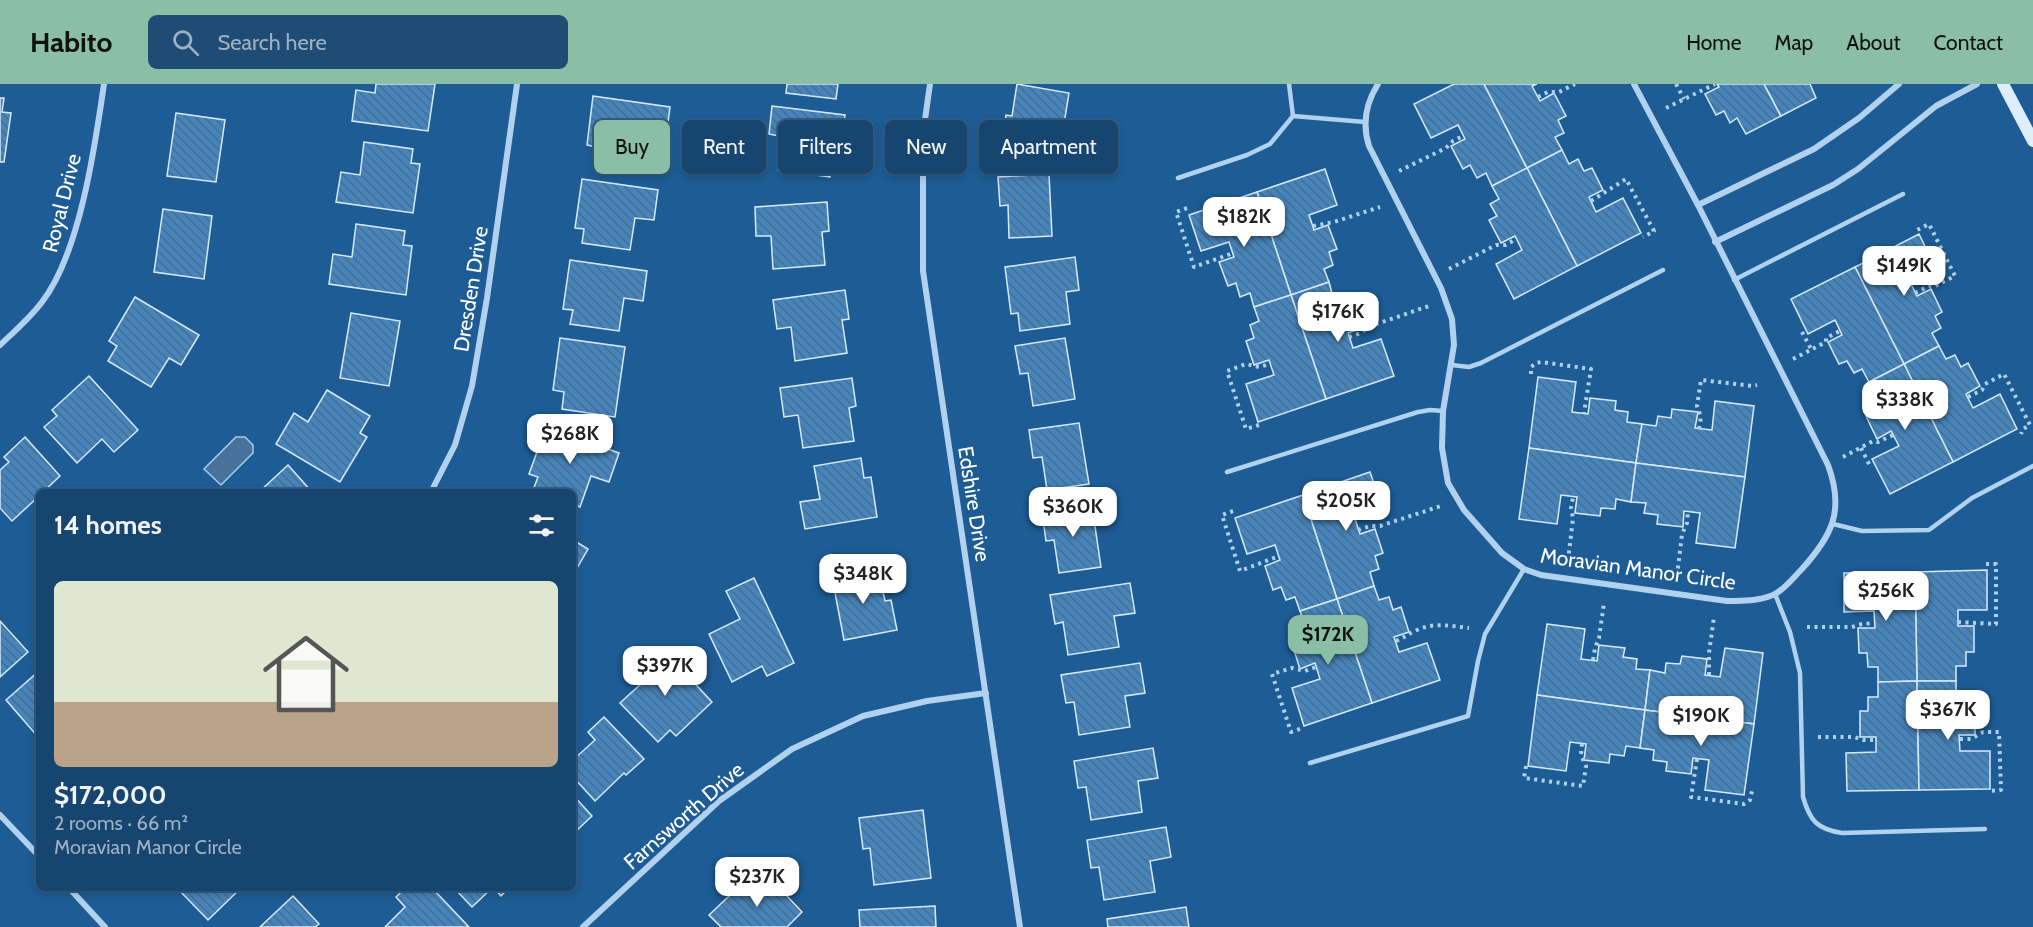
<!DOCTYPE html>
<html lang="en">
<head>
<meta charset="utf-8">
<style>
	:root { --surface:#164570; --page:#1f4c75; --text:#f1f3f6; --muted:#9eb1c3; --line:#355d83; --accent:#8abfa5 }
	body { margin:0; font-family:Cabin,sans-serif; background:var(--page); color:var(--text); height:100vh; display:flex; flex-direction:column; font-size:22px; white-space:nowrap }
	* { box-sizing:border-box; margin:0 }
	p { font-size:20px; color:var(--muted) }
	.icon { flex:none; width:33px; height:33px; fill:none; stroke:currentColor; stroke-width:2; stroke-linecap:round; stroke-linejoin:round }
	.map { position:relative; flex:1; overflow:hidden }
	.drawer { position:absolute; left:36px; top:405px; width:540px; height:402px; display:flex; flex-direction:column; background:var(--surface); border-radius:9px; box-shadow:0 3px 9px #0003,0 0 0 2px var(--line) }
	.drawer>* { flex:none }
	.hud { position:absolute; left:594px; top:36px; width:570px; height:54px; display:flex; gap:12px }
	.price { position:absolute; translate:-50% -51px; padding:0 14px; border-radius:12px; background:#fff; color:#222; font-size:20px; line-height:39px; filter:drop-shadow(0 2px 3px #0008) }
	.price::after { content:''; position:absolute; left:50%; top:36px; width:18px; height:14px; margin-left:-9px; background:inherit; clip-path:polygon(0 0,100% 0,50% 100%) }
	.price.active { background:var(--accent); color:#111 }
	ul { padding:0; list-style:none }
	li { display:grid; align-content:center; gap:12px; height:318px; padding:0 18px }
	li+li { border-top:2px solid var(--line) }
	li span { display:grid; place-items:center; height:186px; border-radius:9px; color:#555 }
	li>.icon { margin-inline-start:auto }
	span .icon { width:108px; height:108px; fill:#fffc; stroke-width:1 }
	li b { font-size:26px }
	h2 { display:flex; justify-content:space-between; align-items:center; height:72px; padding:0 18px; font-size:26px }
	.pill { padding:0 21px; border-radius:9px; background:var(--surface); box-shadow:0 3px 9px #0003,0 0 0 2px var(--line); font-size:21px; line-height:54px }
	.pill.active { background:var(--accent); color:#111 }
	header { display:flex; align-items:center; gap:36px; box-sizing:border-box; height:84px; padding:0 30px; background:var(--accent); color:#111 }
	header strong { font-size:28px }
	nav { display:flex; gap:33px; margin-inline-start:auto; font-size:21px }
	.search { width:420px; height:54px; background:var(--page); display:flex; align-items:center; gap:15px; box-sizing:border-box; padding:0 21px; border-radius:9px; color:var(--muted); font-size:22px }
	.map>svg:first-child { display:block }
</style>
</head>
<body>
<header>
<strong>Habito</strong>
<div class="search"><svg class="icon" aria-label="search" viewBox="0 0 24 24"><circle cx="10" cy="10" r="6"/><path d="M15 15l6 6"/></svg>Search here</div>
<nav><a>Home</a><a>Map</a><a>About</a><a>Contact</a></nav>
</header>
<div class="map">
<svg width="2033" height="843" viewBox="0 0 2033 843">
	<defs>
		<pattern id="building-back-hatch" width="6" height="6" patternUnits="userSpaceOnUse" patternTransform="scale(1.5)"><rect width="6" height="6" fill="#4685bc"/><path d="M-1 5l2 2M0 0l6 6M5-1l2 2" fill="none" stroke="#486e8f"/></pattern>
	</defs>
	<rect width="100%" height="100%" fill="#1d5c95"/>
	<polygon fill="#47729a" stroke="#a4cef1" stroke-width="1.5" points="236,353 245,353 253,361 253,369 221,401 204,385"/>
	<g fill="url(#building-back-hatch)" stroke="#d7eafb" stroke-width="1.5">
		<polygon points="376,0 435,0 428,47 352,37 356,6 375,9"/>
		<polygon points="787,0 838,0 836,15 786,9"/>
		<polygon points="1017,0 1069,9 1064,40 1076,43 1072,71 1002,59 1006,31 1012,32"/>
		<polygon points="1454,0 1484,0 1527,84 1492,102 1486,89 1477,94 1470,81 1463,85 1451,62 1465,55 1458,41 1431,54 1414,20"/>
		<polygon points="1484,0 1537,0 1532,2 1540,17 1554,9 1566,32 1558,36 1564,49 1555,53 1562,66 1527,84"/>
		<polygon points="1717,0 1764,0 1781,32 1746,50 1737,34 1730,39 1724,27 1716,31 1705,10 1719,3"/>
		<polygon points="1764,0 1810,0 1816,14 1781,32"/>
		<polygon points="593,12 670,23 666,54 647,51 642,84 594,77 596,63 587,61"/>
		<polygon points="0,14 4,14 2,28 11,29 4,78 0,78"/>
		<polygon points="772,22 845,31 841,60 834,59 830,93 778,86 783,53 769,50"/>
		<polygon points="176,29 225,36 216,98 167,92"/>
		<polygon points="364,58 413,65 411,79 420,80 413,129 336,118 341,88 360,91"/>
		<polygon points="1562,66 1569,80 1578,75 1584,87 1592,84 1603,106 1589,113 1596,128 1623,114 1641,149 1577,182 1527,84"/>
		<polygon points="1527,84 1577,182 1514,215 1496,180 1522,166 1515,152 1501,159 1489,136 1497,132 1490,120 1499,115 1492,102"/>
		<polygon points="1325,85 1337,121 1309,131 1314,146 1328,141 1337,165 1329,168 1333,181 1324,185 1329,198 1291,211 1257,108"/>
		<polygon points="1049,90 1052,152 1009,154 1008,121 1000,122 998,93"/>
		<polygon points="582,95 658,106 654,136 635,134 630,166 582,159 584,145 575,144"/>
		<polygon points="1257,108 1291,211 1254,223 1250,209 1240,213 1236,199 1228,202 1219,178 1234,173 1229,158 1201,167 1189,131"/>
		<polygon points="827,118 829,147 822,148 825,181 773,185 771,152 756,152 755,123"/>
		<polygon points="163,125 212,132 204,195 154,188"/>
		<polygon points="356,140 405,147 403,161 412,162 406,211 329,200 333,170 352,173"/>
		<polygon points="1919,150 1936,185 1910,198 1917,212 1931,205 1942,228 1935,232 1941,244 1932,249 1939,262 1904,280 1855,183"/>
		<polygon points="1075,173 1079,206 1066,208 1070,240 1020,247 1018,229 1011,230 1005,183"/>
		<polygon points="570,176 647,187 643,217 624,214 619,247 570,240 573,226 563,225"/>
		<polygon points="1855,183 1904,280 1869,298 1862,285 1854,289 1847,277 1839,280 1828,258 1842,251 1835,236 1808,250 1791,215"/>
		<polygon points="1329,198 1333,213 1342,209 1347,223 1355,220 1363,244 1348,249 1353,264 1381,255 1394,292 1326,315 1291,211"/>
		<polygon points="845,206 849,235 842,236 847,269 795,277 791,243 777,245 773,216"/>
		<polygon points="1291,211 1326,315 1258,338 1246,300 1274,291 1269,276 1254,281 1246,257 1254,254 1250,241 1259,237 1254,223"/>
		<polygon points="135,213 199,251 181,281 169,274 151,303 108,277 117,262 109,257"/>
		<polygon points="351,229 400,237 389,302 340,294"/>
		<polygon points="560,254 625,263 615,333 562,325 564,308 553,306"/>
		<polygon points="1065,254 1075,315 1033,322 1028,289 1020,290 1015,262"/>
		<polygon points="1939,262 1946,275 1955,271 1961,283 1968,279 1980,302 1966,310 1973,324 2000,310 2017,345 1953,378 1904,280"/>
		<polygon points="1904,280 1953,378 1890,410 1872,375 1899,362 1891,347 1877,355 1866,332 1873,328 1867,315 1876,311 1869,298"/>
		<polygon points="89,292 138,346 114,368 102,355 77,379 44,343 57,332 52,326"/>
		<polygon points="1538,293 1576,298 1572,328 1588,330 1590,314 1616,317 1615,326 1628,328 1627,338 1642,340 1636,379 1529,364"/>
		<polygon points="852,294 856,322 849,324 854,357 803,364 798,331 784,333 780,304"/>
		<polygon points="327,306 370,332 360,349 367,353 340,398 276,360 294,329 308,338"/>
		<polygon points="1715,317 1754,322 1745,393 1636,379 1642,340 1656,342 1658,332 1671,334 1672,325 1698,328 1695,344 1712,346"/>
		<polygon points="1079,339 1089,400 1047,406 1042,373 1033,374 1029,346"/>
		<polygon points="546,343 619,369 609,398 591,392 580,423 573,420 573,408 538,408 533,406 538,393 529,390"/>
		<polygon points="25,353 60,392 43,408 39,408 39,412 12,437 0,424 0,386 9,378 4,373"/>
		<polygon points="1529,364 1636,379 1631,418 1616,415 1615,425 1601,424 1600,432 1575,429 1577,413 1561,411 1557,440 1519,435"/>
		<polygon points="861,374 864,394 871,393 877,433 805,445 800,418 820,415 814,382"/>
		<polygon points="1636,379 1745,393 1735,464 1696,459 1700,429 1684,427 1683,443 1657,440 1658,431 1644,429 1646,419 1631,418"/>
		<polygon points="288,381 312,408 259,408"/>
		<polygon points="1370,388 1383,425 1355,435 1360,450 1375,445 1383,469 1375,472 1379,485 1370,488 1374,502 1337,515 1303,411"/>
		<polygon points="1303,411 1337,515 1300,527 1295,513 1286,516 1281,503 1273,506 1265,482 1280,476 1275,461 1247,470 1235,434"/>
		<polygon points="1092,422 1101,483 1059,489 1054,456 1046,457 1042,429"/>
		<polygon points="573,456 588,465 573,491"/>
		<polygon points="878,484 885,517 891,516 897,546 844,556 832,493"/>
		<polygon points="1987,486 1987,526 1958,526 1958,542 1974,542 1974,568 1966,568 1966,582 1956,582 1956,597 1917,597 1915,488"/>
		<polygon points="1915,488 1917,597 1878,598 1878,583 1868,583 1867,569 1859,569 1858,544 1875,544 1874,527 1844,528 1844,489"/>
		<polygon points="754,494 794,579 767,592 762,582 732,598 709,550 740,535 726,507"/>
		<polygon points="1130,499 1135,529 1114,532 1119,563 1068,571 1063,538 1055,540 1050,511"/>
		<polygon points="1374,502 1379,516 1389,513 1393,526 1401,523 1409,548 1394,553 1399,568 1427,559 1440,596 1372,619 1337,515"/>
		<polygon points="1337,515 1372,619 1304,642 1292,604 1320,595 1315,579 1300,585 1292,560 1300,558 1295,544 1305,541 1300,527"/>
		<polygon points="0,537 28,568 0,593"/>
		<polygon points="1547,540 1585,545 1581,575 1597,577 1599,561 1625,564 1623,573 1637,575 1636,585 1650,586 1645,626 1537,611"/>
		<polygon points="661,563 712,618 676,652 670,646 658,658 620,619 644,597 636,588"/>
		<polygon points="1725,564 1763,569 1754,640 1645,626 1650,586 1665,589 1666,579 1680,580 1682,572 1707,575 1705,591 1720,593"/>
		<polygon points="1140,579 1145,609 1125,612 1130,643 1079,651 1074,618 1066,619 1061,591"/>
		<polygon points="39,587 39,654 6,616"/>
		<polygon points="1917,597 1919,706 1847,707 1846,669 1876,668 1876,653 1860,653 1860,627 1868,627 1868,613 1878,613 1878,598"/>
		<polygon points="1917,597 1956,597 1956,611 1966,611 1967,625 1975,625 1975,651 1959,651 1960,667 1990,667 1990,705 1919,706"/>
		<polygon points="1537,611 1645,626 1640,664 1626,662 1624,672 1610,670 1609,679 1584,676 1586,660 1570,658 1566,687 1528,682"/>
		<polygon points="1645,626 1754,640 1744,711 1705,706 1709,676 1693,674 1691,690 1666,687 1667,678 1653,676 1654,666 1640,664"/>
		<polygon points="604,633 644,675 626,691 624,689 595,717 573,693 573,676 595,656 588,648"/>
		<polygon points="1153,664 1158,694 1138,697 1142,728 1091,736 1086,703 1078,704 1074,677"/>
		<polygon points="573,711 592,732 573,750"/>
		<polygon points="923,726 931,794 874,801 870,764 863,765 859,734"/>
		<polygon points="1166,743 1171,773 1150,777 1155,808 1104,816 1099,783 1091,784 1087,756"/>
		<polygon points="769,793 802,828 787,843 721,843 709,831 745,797 754,807"/>
		<polygon points="177,804 241,804 208,836"/>
		<polygon points="405,804 432,804 469,843 385,843 405,823 396,813"/>
		<polygon points="454,804 492,804 472,823"/>
		<polygon points="494,804 509,804 501,812"/>
		<polygon points="293,812 319,840 315,843 260,843"/>
		<polygon points="935,822 936,843 860,843 859,826"/>
		<polygon points="1186,823 1189,843 1108,843 1107,835"/>
	</g>
	<g fill="none" stroke-linecap="round" stroke-linejoin="round">
		<g stroke="#b0d2ef" stroke-width="4" stroke-dasharray="3 4.5" stroke-linecap="butt">
			<polyline points="1676,0 1684,15"/>
			<polyline points="1538,13 1548,8 1559,8 1575,0"/>
			<polyline points="1666,24 1715,0"/>
			<polyline points="1399,87 1446,64 1453,57 1463,52"/>
			<polyline points="1591,117 1626,95 1654,147 1643,153"/>
			<polyline points="1187,124 1176,128 1194,183 1233,169"/>
			<polyline points="1313,142 1334,138 1380,123"/>
			<polyline points="1449,185 1496,161 1506,161 1516,155"/>
			<polyline points="1915,209 1929,202 1933,203 1955,192 1929,140 1917,146"/>
			<polyline points="1802,248 1811,265"/>
			<polyline points="1349,253 1361,249 1368,243 1429,222"/>
			<polyline points="1793,275 1826,258 1826,254 1840,247"/>
			<polyline points="1531,290 1531,283 1536,279 1541,278 1591,285 1584,329"/>
			<polyline points="1968,313 1982,306 1985,300 2004,290 2030,341 2023,345 2021,350"/>
			<polyline points="1259,341 1246,345 1227,287 1246,280 1259,283 1270,280"/>
			<polyline points="1699,345 1701,333 1697,322 1701,296 1753,302 1757,301"/>
			<polyline points="1861,364 1870,382"/>
			<polyline points="1843,373 1873,357 1878,358 1893,351"/>
			<polyline points="1233,427 1222,431 1240,487 1279,472"/>
			<polyline points="1358,446 1370,442 1380,442 1441,422"/>
			<polyline points="1568,477 1573,434 1571,424 1573,413"/>
			<polyline points="1677,492 1682,450 1687,439 1688,428"/>
			<polyline points="1958,538 1996,540 1996,480 1982,480"/>
			<polyline points="1807,543 1852,543 1862,540 1874,539"/>
			<path d="M1396,557C1404,554 1409,549 1417,546C1434,538 1450,542 1469,544"/>
			<polyline points="1593,576 1595,564 1599,554 1604,519"/>
			<polyline points="1709,591 1709,569 1714,533"/>
			<polyline points="1300,645 1291,648 1272,590 1292,584 1305,587 1316,583"/>
			<polyline points="1818,653 1854,653 1864,656 1876,656"/>
			<polyline points="1960,655 1971,655 1983,648 1999,648 2001,706 1990,707"/>
			<polyline points="1697,675 1691,713 1744,720 1750,716 1752,707"/>
			<polyline points="1526,682 1524,694 1583,702 1586,682 1581,671 1582,659"/>
		</g>
		<g stroke="#b0d2ef" stroke-width="4.5">
			<polyline points="1289,0 1293,32"/>
			<polyline points="1178,94 1247,71 1270,60 1293,32 1365,38"/>
			<polyline points="1734,196 1903,110"/>
			<polyline points="1452,281 1469,283 1481,279 1663,186"/>
			<polyline points="1227,388 1418,328 1430,326 1443,327"/>
			<polyline points="1833,440 1862,447 1929,446 1972,414 2033,382"/>
			<path d="M1775,510L1790,548L1800,589L1803,713C1810,737 1817,745 1842,749L1985,745"/>
			<polyline points="1310,679 1468,632 1478,577 1485,550 1524,485"/>
		</g>
		<g stroke="#b0d2ef" stroke-width="6">
			<polyline points="930,0 923,50 923,187 1020,843"/>
			<path d="M1378,0C1366,19 1362,40 1369,62L1441,204L1452,235L1454,261L1443,327L1442,364L1448,399L1464,426L1502,469L1524,485L1541,491L1727,517C1743,517 1758,517 1773,511C1783,507 1793,494 1801,486C1832,452 1845,427 1828,381L1698,121L1634,0"/>
			<polyline points="1698,121 1814,65 1859,34 1899,0"/>
			<polyline points="1715,158 1833,101 1858,85 1936,22 1977,0"/>
			<path d="M0,261C14,248 30,234 42,218C80,169 95,62 104,0"/>
			<polyline points="431,408 455,361 472,302 487,214 517,0"/>
			<polyline points="0,731 39,772"/>
			<polyline points="69,804 105,843"/>
			<polyline points="583,843 719,717 792,665 863,632 927,617 986,609"/>
		</g>
		<polyline stroke="#deedfb" stroke-width="12" points="2003,0 2033,57"/>
	</g>
	<g text-anchor="middle" stroke-width="5" stroke-linejoin="round" paint-order="stroke">
		<g font-size="21" fill="#fff" stroke="#1d5c95">
			<text transform="translate(62 119) rotate(-76)" y="7">Royal Drive</text>
			<text transform="translate(471 205) rotate(-81)" y="7">Dresden Drive</text>
			<text transform="translate(974 420) rotate(81)" y="7">Edshire Drive</text>
			<text transform="translate(1638 485) rotate(8)" y="7">Moravian Manor Circle</text>
			<text transform="translate(684 732) rotate(-41)" y="7">Farnsworth Drive</text>
		</g>
	</g>
</svg>
<b class="price" style="left:1244px;top:164px">$182K</b>
<b class="price" style="left:1904px;top:213px">$149K</b>
<b class="price" style="left:1338px;top:259px">$176K</b>
<b class="price" style="left:1905px;top:347px">$338K</b>
<b class="price" style="left:570px;top:381px">$268K</b>
<b class="price" style="left:1346px;top:448px">$205K</b>
<b class="price" style="left:1073px;top:454px">$360K</b>
<b class="price" style="left:863px;top:521px">$348K</b>
<b class="price" style="left:1886px;top:538px">$256K</b>
<b class="price active" style="left:1328px;top:582px">$172K</b>
<b class="price" style="left:665px;top:613px">$397K</b>
<b class="price" style="left:1948px;top:657px">$367K</b>
<b class="price" style="left:1701px;top:663px">$190K</b>
<b class="price" style="left:757px;top:824px">$237K</b>
<div class="hud">
<a class="pill active">Buy</a>
<a class="pill">Rent</a>
<a class="pill">Filters</a>
<a class="pill">New</a>
<a class="pill">Apartment</a>
</div>
<section class="drawer">
<h2>14 homes<svg class="icon" aria-label="filters" viewBox="0 0 24 24"><path d="M4 7h16M4 17h16"/><circle cx="9" cy="7" r="2"/><circle cx="15" cy="17" r="2"/></svg></h2>
<ul>
<li><span style="background:linear-gradient(#dfe7d0 65%,#b9a48a 0)"><svg class="icon" aria-label="home" viewBox="0 0 24 24"><path d="M3 11l9-7 9 7M6 9v11h12V9"/></svg></span><div><b>$172,000</b><p>2 rooms · 66 m²</p><p>Moravian Manor Circle</p></div></li>
</ul>
</section>
</div>
</body>
</html>
